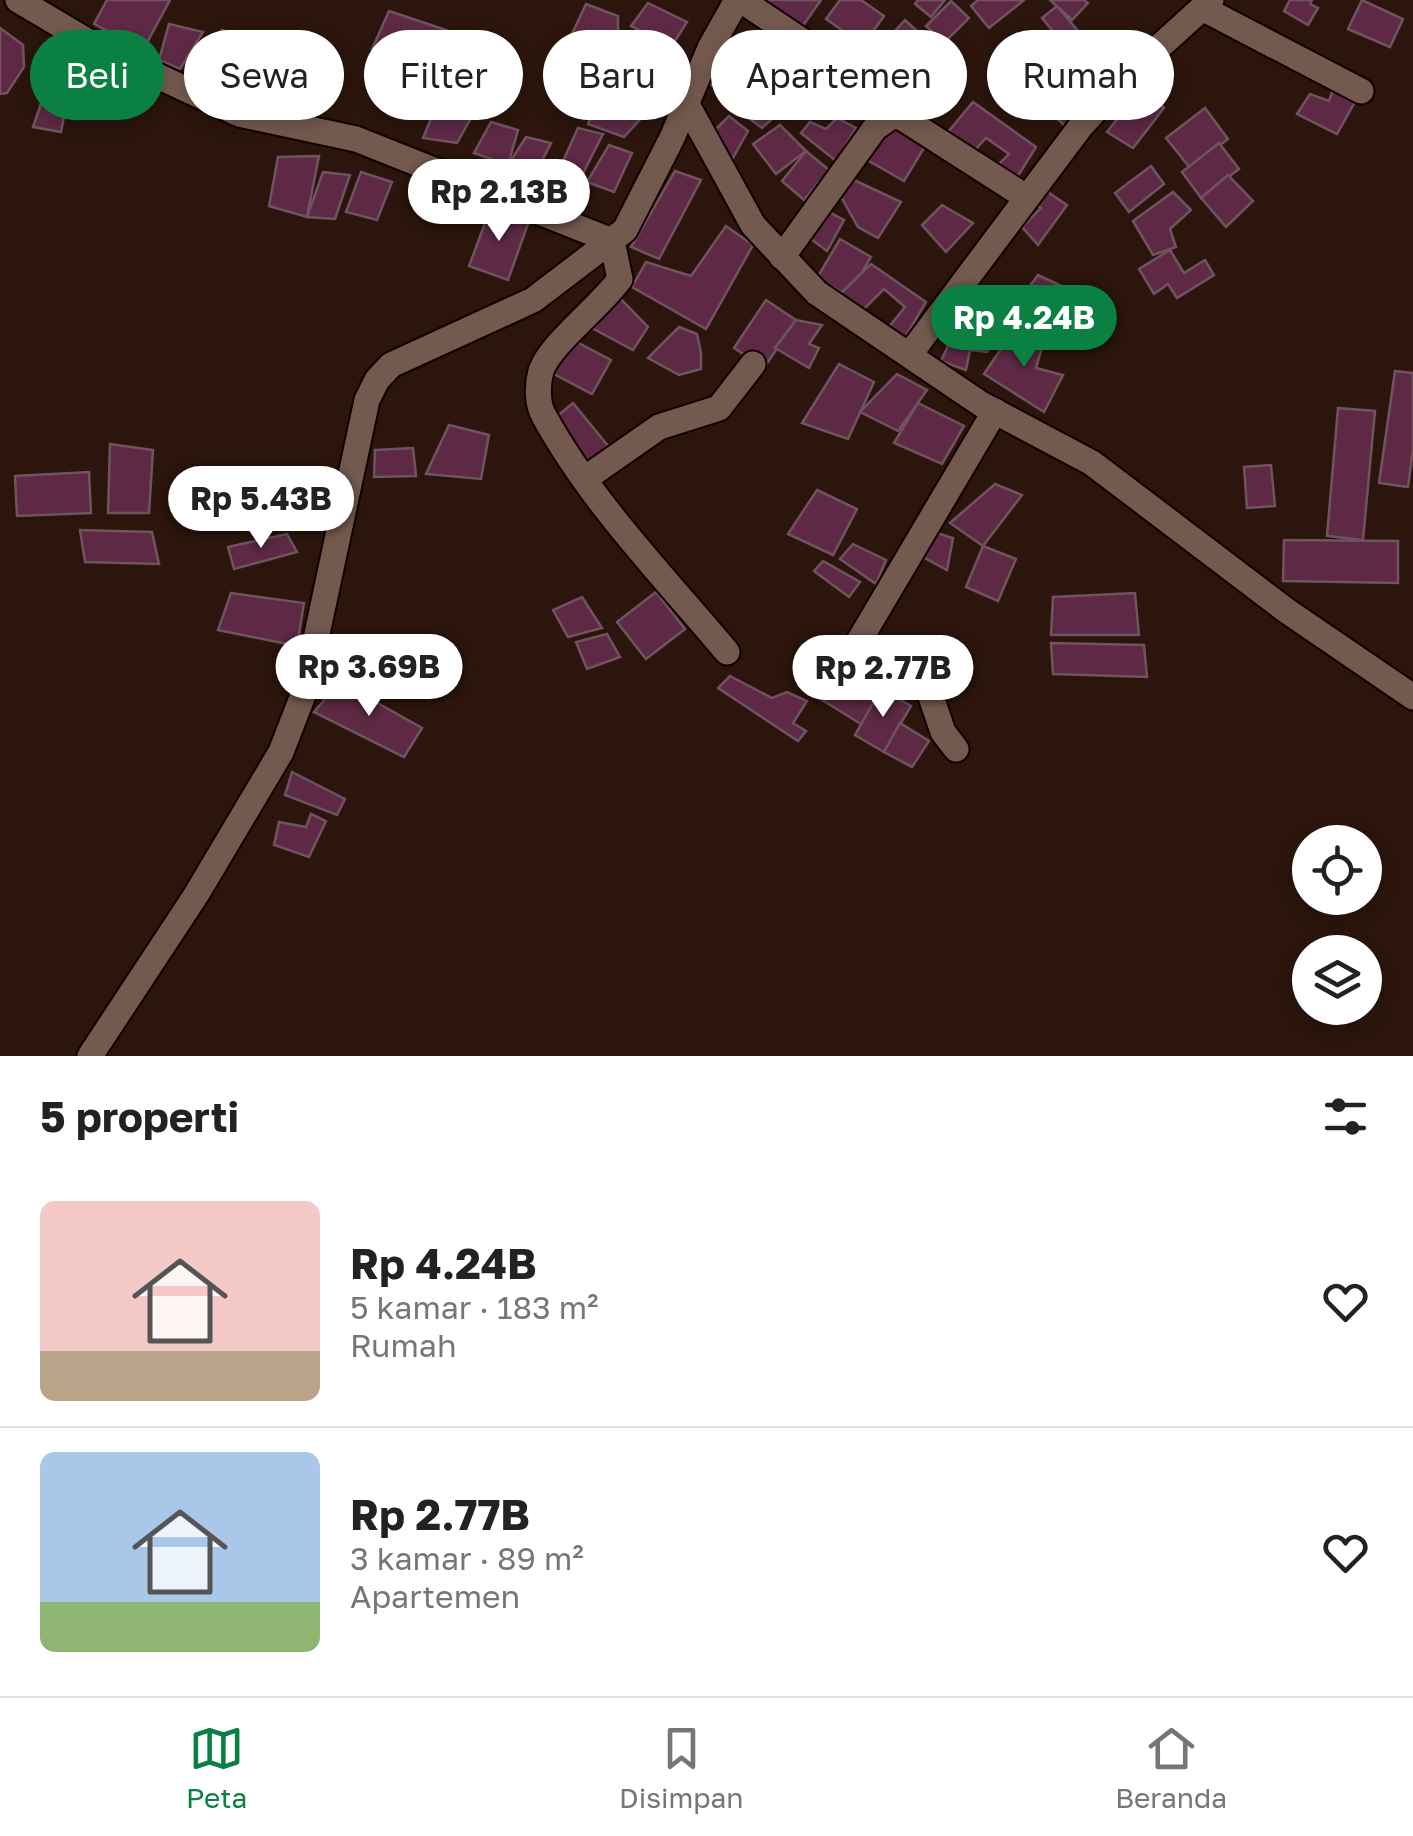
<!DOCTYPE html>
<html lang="id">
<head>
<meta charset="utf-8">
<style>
	:root { --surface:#fff; --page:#f2f2f2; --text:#222; --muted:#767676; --line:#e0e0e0; --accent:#0b8043 }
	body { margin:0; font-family:"Golos Text",sans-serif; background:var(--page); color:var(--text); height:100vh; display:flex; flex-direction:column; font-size:38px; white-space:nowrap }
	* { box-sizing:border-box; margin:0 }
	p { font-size:32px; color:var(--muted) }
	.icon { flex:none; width:55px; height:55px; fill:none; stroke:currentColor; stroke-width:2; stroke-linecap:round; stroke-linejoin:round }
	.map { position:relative; height:1056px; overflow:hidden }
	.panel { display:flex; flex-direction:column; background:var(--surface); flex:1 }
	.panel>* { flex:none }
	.banner { position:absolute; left:30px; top:30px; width:1355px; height:90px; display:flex; gap:20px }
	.fabs { position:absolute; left:1292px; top:825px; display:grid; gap:20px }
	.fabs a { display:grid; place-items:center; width:90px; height:90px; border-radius:50%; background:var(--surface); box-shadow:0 5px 15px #0003; font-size:50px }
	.price { position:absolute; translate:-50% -85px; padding:0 22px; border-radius:35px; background:#fff; color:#222; font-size:32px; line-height:65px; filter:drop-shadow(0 2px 5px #0008) }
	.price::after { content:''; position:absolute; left:50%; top:60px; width:30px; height:22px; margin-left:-15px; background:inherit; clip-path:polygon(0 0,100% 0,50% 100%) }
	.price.current { background:var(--accent); color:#fff }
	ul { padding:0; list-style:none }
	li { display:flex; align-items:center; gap:30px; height:250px; padding:0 40px }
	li+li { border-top:2px solid var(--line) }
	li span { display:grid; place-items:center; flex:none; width:280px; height:200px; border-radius:15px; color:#555 }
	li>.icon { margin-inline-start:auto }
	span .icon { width:120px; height:120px; fill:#fffc; stroke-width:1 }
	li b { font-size:42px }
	h2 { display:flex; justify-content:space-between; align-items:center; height:120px; padding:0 40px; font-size:42px }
	.tag { padding:0 35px; border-radius:45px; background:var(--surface); box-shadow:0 5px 15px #0003; font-size:35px; line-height:90px }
	.tag.current { background:var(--accent); color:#fff }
	.tabs { display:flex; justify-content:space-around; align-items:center; height:140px; border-top:2px solid var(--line); background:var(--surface); font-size:28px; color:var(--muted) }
	.tabs a { display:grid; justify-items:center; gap:5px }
	.tabs .current { color:var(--accent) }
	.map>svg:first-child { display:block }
</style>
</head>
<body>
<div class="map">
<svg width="1413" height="1056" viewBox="0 0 1413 1056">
	<rect width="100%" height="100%" fill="#2b150c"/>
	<g fill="#5e2944" stroke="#6f5460" stroke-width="2.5">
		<polygon points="107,0 170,0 143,50 94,24"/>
		<polygon points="764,0 821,0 802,27"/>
		<polygon points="840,0 861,0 884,16 863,45 826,19"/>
		<polygon points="918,0 945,0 931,17 915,4"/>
		<polygon points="978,0 1024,0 989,28 971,6"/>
		<polygon points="1050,0 1084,0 1088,3 1072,20"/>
		<polygon points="1290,0 1312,0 1310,4 1318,8 1308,25 1284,11"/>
		<polygon points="1362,0 1403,19 1390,47 1348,29"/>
		<polygon points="951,1 969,18 944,43 926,26"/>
		<polygon points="648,3 687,22 672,46 631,26"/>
		<polygon points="586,4 618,16 618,42 638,57 623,77 563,53"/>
		<polygon points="1057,6 1084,38 1052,63 1040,48 1056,35 1042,18"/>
		<polygon points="389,11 458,34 444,80 411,73 421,46 409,43 406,61 372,49"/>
		<polygon points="905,20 931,44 909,67 884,43"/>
		<polygon points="169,24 203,32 180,69 159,60"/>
		<polygon points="0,28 23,45 24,67 7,93 0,94"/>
		<polygon points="761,28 781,47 764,78 739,57"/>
		<polygon points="222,30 263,44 231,86 198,72"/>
		<polygon points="1090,39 1119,67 1102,83 1099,75 1083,81 1065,63"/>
		<polygon points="640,45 663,52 648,93 620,85"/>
		<polygon points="1014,46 1042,65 1018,99 990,79"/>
		<polygon points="858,55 894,85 868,115 850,100 861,87 843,72"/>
		<polygon points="726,56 756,82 728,96 697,75"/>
		<polygon points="935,59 962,84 944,102 937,97 919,116 898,97"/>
		<polygon points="806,62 819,71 801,100 774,76 779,66 794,75"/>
		<polygon points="1058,68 1080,90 1073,97 1086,110 1067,128 1032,94"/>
		<polygon points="72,75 61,132 33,127 50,77"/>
		<polygon points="764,78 791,102 762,128 742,113 754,101 744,88"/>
		<polygon points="1334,87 1361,91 1337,134 1297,114 1310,94 1329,101"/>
		<polygon points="1142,88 1164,108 1133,148 1107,132"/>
		<polygon points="600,93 620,97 618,108 643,116 624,137 588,124"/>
		<polygon points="973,102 1036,147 1016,179 996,167 1009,154 986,138 973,152 948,132"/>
		<polygon points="443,104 475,111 457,143 423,138 435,109"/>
		<polygon points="1205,108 1228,139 1190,168 1166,138"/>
		<polygon points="729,116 748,131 730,163 712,133"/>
		<polygon points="837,118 856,128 836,161 801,133 810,122 826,129"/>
		<polygon points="884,119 927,143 904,181 862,157"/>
		<polygon points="491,122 518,130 508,165 474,153"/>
		<polygon points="780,125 806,151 776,174 753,144"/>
		<polygon points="578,128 603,134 577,185 555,179"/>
		<polygon points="526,137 551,143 535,175 508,165"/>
		<polygon points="1219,143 1239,169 1201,198 1182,172"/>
		<polygon points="609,145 632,153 614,192 587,182"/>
		<polygon points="806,151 829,170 804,200 782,181"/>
		<polygon points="319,156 307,217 269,206 278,157"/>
		<polygon points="1151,166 1164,184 1129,212 1115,193"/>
		<polygon points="675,171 701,180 659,259 631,247"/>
		<polygon points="323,172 350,175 335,219 307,217"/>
		<polygon points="361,172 392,182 377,220 346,212"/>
		<polygon points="1228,175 1253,201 1226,227 1201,198"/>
		<polygon points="854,180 901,202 878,238 858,227 840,195"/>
		<polygon points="1036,184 1067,205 1038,245 1022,227 1041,208 1026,197"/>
		<polygon points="1173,192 1191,210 1170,229 1176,247 1153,255 1133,221"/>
		<polygon points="942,205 973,223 946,252 922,225"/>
		<polygon points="491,207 529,221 508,280 469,266"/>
		<polygon points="829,212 844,220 827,251 804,234"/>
		<polygon points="726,226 753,245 706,329 632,287 646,262 691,276"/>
		<polygon points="840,239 871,257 848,296 817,278"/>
		<polygon points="1170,250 1184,273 1205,260 1214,275 1177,298 1168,284 1154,294 1139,269"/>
		<polygon points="871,264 926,302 903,341 888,328 905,307 884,289 864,309 840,294"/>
		<polygon points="1038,275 1072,291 1041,327 1013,309"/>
		<polygon points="618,296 648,327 633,350 590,327"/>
		<polygon points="766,300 796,320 764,368 734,348"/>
		<polygon points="796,320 822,325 809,344 819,348 809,368 775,348"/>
		<polygon points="958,324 994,341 987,352 970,350 966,370 941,361"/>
		<polygon points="679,327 697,334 701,353 701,369 679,375 648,358"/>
		<polygon points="1014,330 1044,340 1036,368 1063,375 1044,412 984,374"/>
		<polygon points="569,338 611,360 592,394 550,372"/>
		<polygon points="839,364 874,382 848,439 802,423"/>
		<polygon points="1395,371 1413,373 1413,449 1408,487 1379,483"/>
		<polygon points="897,374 927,390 898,431 860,412"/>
		<polygon points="573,403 609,447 586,467 549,423"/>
		<polygon points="918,403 964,426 942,464 894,443"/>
		<polygon points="1338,408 1375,411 1363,540 1327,536"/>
		<polygon points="449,425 489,435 481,479 426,474"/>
		<polygon points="110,444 153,450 149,513 108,513"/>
		<polygon points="413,448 416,476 374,477 375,450"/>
		<polygon points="1271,465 1275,506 1247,508 1244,467"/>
		<polygon points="89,472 91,513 17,516 15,476"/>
		<polygon points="995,484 1022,495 983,546 950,523"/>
		<polygon points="817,490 857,509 833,555 788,534"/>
		<polygon points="80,530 152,532 159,564 85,562"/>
		<polygon points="934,532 953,538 947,570 921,556"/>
		<polygon points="287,534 297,552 234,569 228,547"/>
		<polygon points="1284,540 1398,541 1398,583 1283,581"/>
		<polygon points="853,544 886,560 876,584 840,559"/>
		<polygon points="983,546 1016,559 998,601 966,587"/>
		<polygon points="823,561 860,582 849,597 814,571"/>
		<polygon points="656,592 685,629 646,659 617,622"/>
		<polygon points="231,593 304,603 297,646 218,630"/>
		<polygon points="1135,593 1139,635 1051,635 1053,597"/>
		<polygon points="582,597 602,628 568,637 553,610"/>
		<polygon points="607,634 620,657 587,669 576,642"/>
		<polygon points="928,638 965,653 939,688 909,669"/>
		<polygon points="1051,643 1144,645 1147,677 1053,674"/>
		<polygon points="827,649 851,658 837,682 848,692 866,672 886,681 864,726 798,685"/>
		<polygon points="730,676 772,698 787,692 807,701 793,723 806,731 798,741 718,688"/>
		<polygon points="340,682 422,728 404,757 314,712"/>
		<polygon points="881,689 911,706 884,752 855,735"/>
		<polygon points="900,723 929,741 912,767 884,752"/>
		<polygon points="292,772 345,799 337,815 285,795"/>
		<polygon points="311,814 326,821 309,857 274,845 279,822 306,827"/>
	</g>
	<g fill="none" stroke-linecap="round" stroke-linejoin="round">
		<defs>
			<g id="street">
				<path d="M18,0L104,51L239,114L356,139L612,241L620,279C600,307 550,344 541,371C537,385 537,404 544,416C591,502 664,577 727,652"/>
				<polyline points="741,0 829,59 854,87"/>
				<polyline points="1202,8 1361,91"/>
				<polyline points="685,101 753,225 817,293 981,404 1092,463 1287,611 1413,697"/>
				<polyline points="782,257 875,128 892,116 901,117 1026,197"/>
				<polyline points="910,354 1081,126 1125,78 1211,0"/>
				<polyline points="586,478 659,427 719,408 753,364"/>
				<polyline points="956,749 943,732 928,688 874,659 859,641 995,411"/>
				<polyline points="90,1056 196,895 281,752 305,690 367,400 377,380 391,365 533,300 625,230 672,138 710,48 737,0"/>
			</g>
		</defs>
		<use href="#street" stroke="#120200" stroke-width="29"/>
		<use href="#street" stroke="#74594e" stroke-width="25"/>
	</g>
</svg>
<div class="fabs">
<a><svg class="icon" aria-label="locate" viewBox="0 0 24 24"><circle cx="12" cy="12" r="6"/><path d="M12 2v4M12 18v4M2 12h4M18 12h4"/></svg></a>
<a><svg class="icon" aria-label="layers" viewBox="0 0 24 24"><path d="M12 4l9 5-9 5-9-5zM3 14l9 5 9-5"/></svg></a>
</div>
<b class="price" style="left:499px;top:244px">Rp 2.13B</b>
<b class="price current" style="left:1024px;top:370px">Rp 4.24B</b>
<b class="price" style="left:261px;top:551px">Rp 5.43B</b>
<b class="price" style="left:369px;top:719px">Rp 3.69B</b>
<b class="price" style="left:883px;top:720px">Rp 2.77B</b>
<div class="banner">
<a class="tag current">Beli</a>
<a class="tag">Sewa</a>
<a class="tag">Filter</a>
<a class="tag">Baru</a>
<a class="tag">Apartemen</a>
<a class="tag">Rumah</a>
</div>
</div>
<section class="panel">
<h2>5 properti<svg class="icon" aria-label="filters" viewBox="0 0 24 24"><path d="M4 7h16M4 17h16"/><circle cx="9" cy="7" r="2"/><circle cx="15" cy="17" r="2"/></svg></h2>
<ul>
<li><span style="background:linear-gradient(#f6c9c9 75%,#b9a48a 0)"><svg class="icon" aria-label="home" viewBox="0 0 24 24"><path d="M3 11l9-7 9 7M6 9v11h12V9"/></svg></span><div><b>Rp 4.24B</b><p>5 kamar · 183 m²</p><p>Rumah</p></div><svg class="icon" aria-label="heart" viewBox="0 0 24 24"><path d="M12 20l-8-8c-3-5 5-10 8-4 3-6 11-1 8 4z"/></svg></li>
<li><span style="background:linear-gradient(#a9c7e8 75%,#8fb573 0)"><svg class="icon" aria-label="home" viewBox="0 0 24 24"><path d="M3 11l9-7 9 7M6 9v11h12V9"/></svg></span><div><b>Rp 2.77B</b><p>3 kamar · 89 m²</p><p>Apartemen</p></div><svg class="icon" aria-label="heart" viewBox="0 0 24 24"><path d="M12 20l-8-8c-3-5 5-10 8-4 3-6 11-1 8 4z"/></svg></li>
</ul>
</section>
<nav class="tabs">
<a class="current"><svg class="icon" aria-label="map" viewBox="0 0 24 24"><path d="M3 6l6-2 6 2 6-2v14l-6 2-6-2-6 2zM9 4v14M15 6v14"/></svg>Peta</a>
<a><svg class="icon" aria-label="saved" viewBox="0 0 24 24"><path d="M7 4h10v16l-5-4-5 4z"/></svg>Disimpan</a>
<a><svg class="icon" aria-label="home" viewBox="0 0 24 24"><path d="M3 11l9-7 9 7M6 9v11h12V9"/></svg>Beranda</a>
</nav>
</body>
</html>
